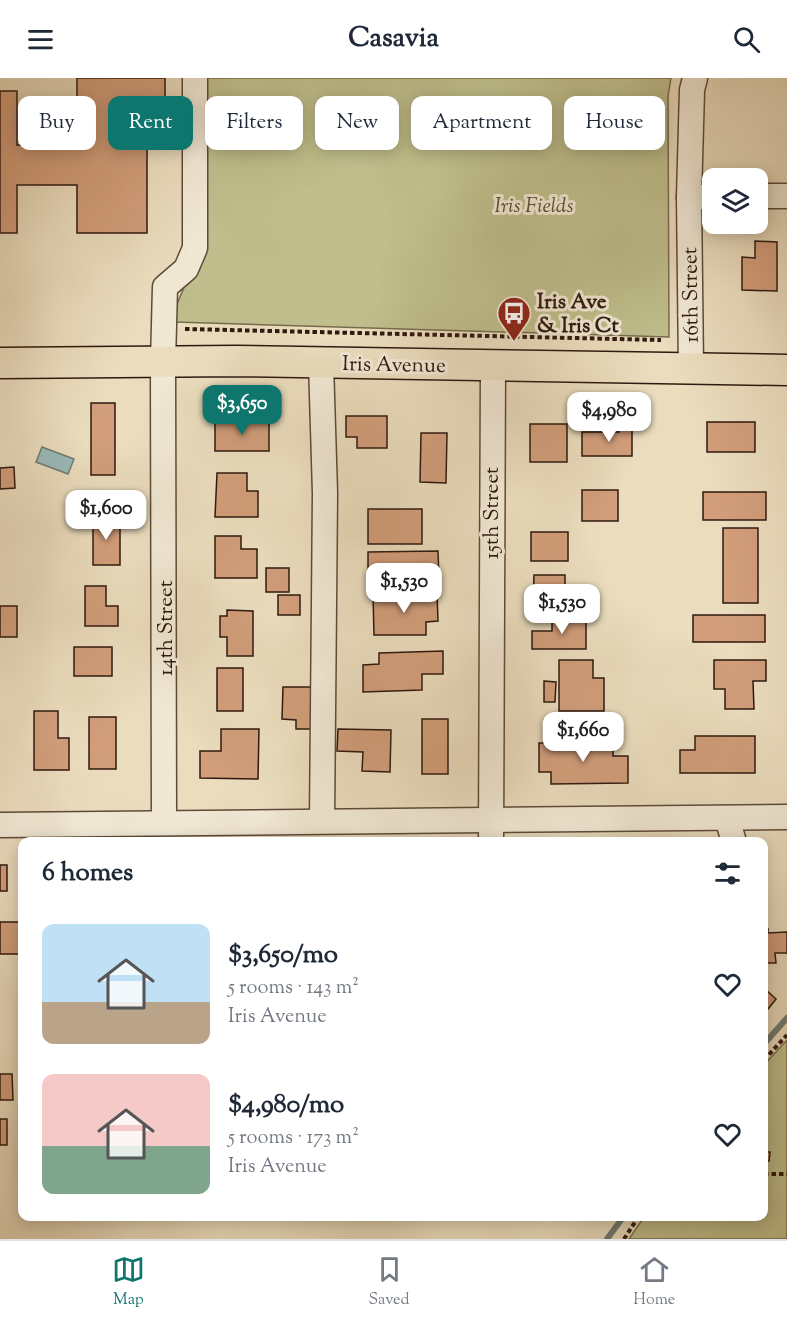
<!DOCTYPE html>
<html lang="en">
<head>
<meta charset="utf-8">
<style>
	:root { --surface:#fff; --page:#f2f2f3; --text:#1f2937; --muted:#747a83; --line:#e0e1e3; --accent:#0f766e }
	body { margin:0; font-family:"Sorts Mill Goudy",serif; background:var(--page); color:var(--text); height:100vh; display:flex; flex-direction:column; font-size:22px; white-space:nowrap }
	* { box-sizing:border-box; margin:0 }
	p { font-size:20px; color:var(--muted) }
	.icon { flex:none; width:33px; height:33px; fill:none; stroke:currentColor; stroke-width:2; stroke-linecap:round; stroke-linejoin:round }
	.map { position:relative; flex:1; overflow:hidden }
	.drawer { position:absolute; left:18px; top:759px; width:750px; height:384px; display:flex; flex-direction:column; background:var(--surface); border-radius:12px; box-shadow:0 3px 15px #0003 }
	.drawer>* { flex:none }
	.hud { position:absolute; left:18px; top:18px; width:752px; height:54px; display:flex; gap:12px }
	.controls { position:absolute; left:702px; top:90px; display:grid; gap:12px }
	.controls a { display:grid; place-items:center; width:66px; height:66px; border-radius:12px; background:var(--surface); box-shadow:0 3px 15px #0003; font-size:30px }
	.price { position:absolute; translate:-50% -51px; padding:0 14px; border-radius:12px; background:#fff; color:#222; font-size:20px; line-height:39px; filter:drop-shadow(0 2px 3px #0008) }
	.price::after { content:''; position:absolute; left:50%; top:36px; width:18px; height:14px; margin-left:-9px; background:inherit; clip-path:polygon(0 0,100% 0,50% 100%) }
	.price.on { background:var(--accent); color:#fff }
	ul { padding:0; list-style:none }
	li { display:flex; align-items:center; gap:18px; height:150px; padding:0 24px }
	li span { display:grid; place-items:center; flex:none; width:168px; height:120px; border-radius:12px; color:#555 }
	li>.icon { margin-inline-start:auto }
	span .icon { width:72px; height:72px; fill:#fffc; stroke-width:1 }
	li b { font-size:26px }
	h2 { display:flex; justify-content:space-between; align-items:center; height:72px; padding:0 24px; font-size:26px }
	.chip { padding:0 21px; border-radius:12px; background:var(--surface); box-shadow:0 3px 15px #0003; font-size:21px; line-height:54px }
	.chip.on { background:var(--accent); color:#fff }
	header { display:flex; justify-content:space-between; align-items:center; height:78px; padding:0 24px; background:var(--surface); font-size:27px; font-weight:700 }
	.dock { display:flex; justify-content:space-around; align-items:center; height:84px; border-top:2px solid var(--line); background:var(--surface); font-size:16px; color:var(--muted) }
	.dock a { display:grid; justify-items:center; gap:3px }
	.dock .on { color:var(--accent) }
	.map>svg:first-child { display:block }
</style>
</head>
<body>
<header><svg class="icon" aria-label="menu" viewBox="0 0 24 24"><path d="M4 6h16M4 12h16M4 18h16"/></svg>Casavia<svg class="icon" aria-label="search" viewBox="0 0 24 24"><circle cx="10" cy="10" r="6"/><path d="M15 15l6 6"/></svg></header>
<div class="map">
<svg width="787" height="1161" viewBox="0 0 787 1161">
	<rect width="100%" height="100%" fill="#eadcbd"/>
	<filter id="stains"><feTurbulence type="fractalNoise" baseFrequency=".00333" numOctaves="4"/><feColorMatrix values="0 0 0 0 .2 0 0 0 0 .09 0 0 0 0 .02 0 0 0 .5 -.17"/></filter>
	<radialGradient id="worn" r=".72"><stop offset=".6" stop-color="#630" stop-opacity="0"/><stop offset="1" stop-color="#630" stop-opacity=".3"/></radialGradient>
	<g fill="#bfbe8c" stroke="#776c4e" stroke-width="1.5">
		<polygon points="204,0 671,0 668,18 669,259 175,244 177,226 185,207"/>
		<polygon points="787,962 787,1161 629,1161 644,1139 764,1138 764,987"/>
	</g>
	<polygon fill="#99bab8" stroke="#6f7a74" stroke-width="1.5" points="42,369 74,381 68,396 36,384"/>
	<g fill="none" stroke-linecap="round" stroke-linejoin="round">
		<g stroke="#6f7a74" stroke-width="6">
			<polyline points="764,966 787,940"/>
			<polyline points="607,1161 624,1138"/>
		</g>
	</g>
	<g fill="#d19d7a" stroke="#2f190f" stroke-width="1.5">
		<polygon points="77,0 165,0 165,37 147,37 147,155 77,155 77,107 17,107 17,155 0,155 0,13 17,13 17,67 77,67"/>
		<polygon points="642,25 650,34 640,44 632,35"/>
		<polygon points="755,163 777,164 777,213 742,212 742,179 755,180"/>
		<rect x="91" y="325" width="24" height="72"/>
		<polygon points="346,338 387,338 387,370 357,370 357,359 346,359"/>
		<rect x="215" y="343" width="54" height="30"/>
		<rect x="707" y="344" width="48" height="30"/>
		<polygon points="619,345 632,345 632,378 582,378 582,354 619,354"/>
		<rect x="530" y="346" width="37" height="38"/>
		<polygon points="421,355 447,355 446,405 420,404"/>
		<polygon points="14,389 15,410 0,411 0,390"/>
		<polygon points="217,395 247,395 247,413 258,413 258,439 215,439"/>
		<rect x="582" y="412" width="36" height="31"/>
		<rect x="703" y="414" width="63" height="28"/>
		<rect x="368" y="431" width="54" height="35"/>
		<rect x="93" y="439" width="27" height="48"/>
		<rect x="723" y="450" width="35" height="75"/>
		<rect x="531" y="454" width="37" height="29"/>
		<polygon points="215,458 241,458 241,471 257,471 257,500 215,500"/>
		<polygon points="438,473 439,500 368,500 368,474"/>
		<rect x="266" y="490" width="23" height="24"/>
		<polygon points="534,497 565,497 565,529 533,529"/>
		<polygon points="85,508 106,508 106,528 118,528 118,548 85,548"/>
		<polygon points="437,516 438,543 426,544 426,557 374,557 373,517"/>
		<rect x="278" y="517" width="22" height="20"/>
		<rect x="0" y="528" width="17" height="31"/>
		<polygon points="227,532 253,533 253,578 227,578 227,559 220,559 220,538 227,538"/>
		<rect x="693" y="537" width="72" height="27"/>
		<polygon points="552,539 586,539 586,571 532,571 532,553 552,553"/>
		<rect x="74" y="569" width="38" height="29"/>
		<polygon points="443,573 443,596 422,596 422,612 363,614 363,587 379,586 379,575"/>
		<polygon points="559,582 593,582 593,600 604,600 604,633 559,633"/>
		<polygon points="714,582 766,582 766,603 753,603 754,631 725,631 725,611 714,611"/>
		<rect x="217" y="590" width="26" height="43"/>
		<polygon points="544,603 556,604 555,624 544,624"/>
		<polygon points="283,609 318,609 318,651 296,651 296,642 282,641"/>
		<polygon points="34,633 58,633 58,660 69,660 69,692 34,692"/>
		<rect x="89" y="639" width="27" height="52"/>
		<rect x="422" y="641" width="26" height="55"/>
		<polygon points="221,651 259,651 258,701 200,700 200,673 221,673"/>
		<polygon points="338,651 391,652 390,694 362,693 363,674 337,673"/>
		<polygon points="695,658 755,658 755,695 680,695 680,672 695,672"/>
		<polygon points="539,665 613,665 613,678 628,678 628,705 551,706 551,694 539,694"/>
		<rect x="0" y="787" width="7" height="26"/>
		<rect x="0" y="844" width="19" height="32"/>
		<polygon points="768,851 768,855 787,854 787,875 775,875 776,885 764,885 764,852"/>
		<polygon points="764,910 776,921 764,936"/>
		<polygon points="0,996 12,996 13,1022 0,1022"/>
		<rect x="0" y="1041" width="7" height="26"/>
		<polygon points="764,1074 770,1074 769,1083 764,1083"/>
	</g>
	<g fill="none" stroke-linecap="round" stroke-linejoin="round">
		<defs>
			<g id="minor">
				<polyline points="758,118 787,118"/>
				<polyline points="689,119 712,119"/>
				<polyline points="321,285 325,415 322,743"/>
				<polyline points="691,290 689,119 692,12 695,0"/>
				<polyline points="727,740 734,764"/>
				<polyline points="164,744 163,284 165,209 186,191 195,170 195,0"/>
				<polyline points="0,747 787,739"/>
				<polyline points="491,764 493,287"/>
			</g>
			<polyline id="major" points="0,285 236,283 787,292"/>
		</defs>
		<use href="#minor" stroke="#5e4a3a" stroke-width="27"/>
		<use href="#major" stroke="#2f190f" stroke-width="33"/>
		<g stroke="#2f190f" stroke-width="4" stroke-dasharray="4.5 3" stroke-linecap="butt">
			<polyline points="185,251 661,262"/>
			<polyline points="764,982 787,957"/>
			<polyline points="764,1096 787,1096"/>
			<polyline points="624,1161 639,1138"/>
		</g>
		<use href="#minor" stroke="#f1e8d4" stroke-width="24"/>
		<use href="#major" stroke="#eadcbd" stroke-width="30"/>
	</g>
	<defs>
		<symbol id="bus-pin" viewBox="-11 -11 22 30"><path d="M0 17L-7.5 6A9.5 9.5 0 1 1 7.5 6Z" fill="#8f2418" stroke="#f1e8d4"/><path d="M-5-6H5V4H4V6H2V4H-2V6H-4V4H-5ZM-3.5-4V0h7V-4ZM-3.5 1.2v1.5H-2V1.2ZM2 1.2v1.5H3.5V1.2Z" fill="#fff"/></symbol>
	</defs>
	<g fill-rule="evenodd">
		<use href="#bus-pin" x="495" y="216" width="38" height="52"/>
	</g>
	<g text-anchor="middle" stroke-width="6" stroke-linejoin="round" paint-order="stroke">
		<g font-size="21" font-style="italic" fill="#5a4b34" stroke="#f1e8d4">
			<text x="534" y="134">Iris Fields</text>
		</g>
		<g font-size="21" fill="#2f190f" stroke="#f1e8d4">
			<text transform="translate(690 217) rotate(-91)" y="7">16th Street</text>
			<text transform="translate(394 286) rotate(1)" y="7">Iris Avenue</text>
			<text transform="translate(491 435) rotate(-90)" y="7">15th Street</text>
			<text transform="translate(165 550) rotate(-90)" y="7">14th Street</text>
		</g>
		<g font-size="21" font-weight="bold" fill="#2f190f" stroke="#f1e8d4" text-anchor="start">
			<text x="537" y="230">Iris Ave<tspan x="537" dy="24">&amp; Iris Ct</tspan></text>
		</g>
	</g>
	<rect width="100%" height="100%" filter="url(#stains)"/>
	<rect width="100%" height="100%" fill="url(#worn)"/>
</svg>
<div class="controls">
<a><svg class="icon" aria-label="layers" viewBox="0 0 24 24"><path d="M12 4l9 5-9 5-9-5zM3 14l9 5 9-5"/></svg></a>
</div>
<b class="price on" style="left:242px;top:358px">$3,650</b>
<b class="price" style="left:609px;top:365px">$4,980</b>
<b class="price" style="left:106px;top:463px">$1,600</b>
<b class="price" style="left:404px;top:536px">$1,530</b>
<b class="price" style="left:562px;top:557px">$1,530</b>
<b class="price" style="left:583px;top:685px">$1,660</b>
<div class="hud">
<a class="chip">Buy</a>
<a class="chip on">Rent</a>
<a class="chip">Filters</a>
<a class="chip">New</a>
<a class="chip">Apartment</a>
<a class="chip">House</a>
</div>
<section class="drawer">
<h2>6 homes<svg class="icon" aria-label="filters" viewBox="0 0 24 24"><path d="M4 7h16M4 17h16"/><circle cx="9" cy="7" r="2"/><circle cx="15" cy="17" r="2"/></svg></h2>
<ul>
<li><span style="background:linear-gradient(#bfe0f5 65%,#b9a48a 0)"><svg class="icon" aria-label="home" viewBox="0 0 24 24"><path d="M3 11l9-7 9 7M6 9v11h12V9"/></svg></span><div><b>$3,650/mo</b><p>5 rooms · 143 m²</p><p>Iris Avenue</p></div><svg class="icon" aria-label="heart" viewBox="0 0 24 24"><path d="M12 20l-8-8c-3-5 5-10 8-4 3-6 11-1 8 4z"/></svg></li>
<li><span style="background:linear-gradient(#f6c9c9 60%,#7fa58c 0)"><svg class="icon" aria-label="home" viewBox="0 0 24 24"><path d="M3 11l9-7 9 7M6 9v11h12V9"/></svg></span><div><b>$4,980/mo</b><p>5 rooms · 173 m²</p><p>Iris Avenue</p></div><svg class="icon" aria-label="heart" viewBox="0 0 24 24"><path d="M12 20l-8-8c-3-5 5-10 8-4 3-6 11-1 8 4z"/></svg></li>
</ul>
</section>
</div>
<nav class="dock">
<a class="on"><svg class="icon" aria-label="map" viewBox="0 0 24 24"><path d="M3 6l6-2 6 2 6-2v14l-6 2-6-2-6 2zM9 4v14M15 6v14"/></svg>Map</a>
<a><svg class="icon" aria-label="saved" viewBox="0 0 24 24"><path d="M7 4h10v16l-5-4-5 4z"/></svg>Saved</a>
<a><svg class="icon" aria-label="home" viewBox="0 0 24 24"><path d="M3 11l9-7 9 7M6 9v11h12V9"/></svg>Home</a>
</nav>
</body>
</html>
